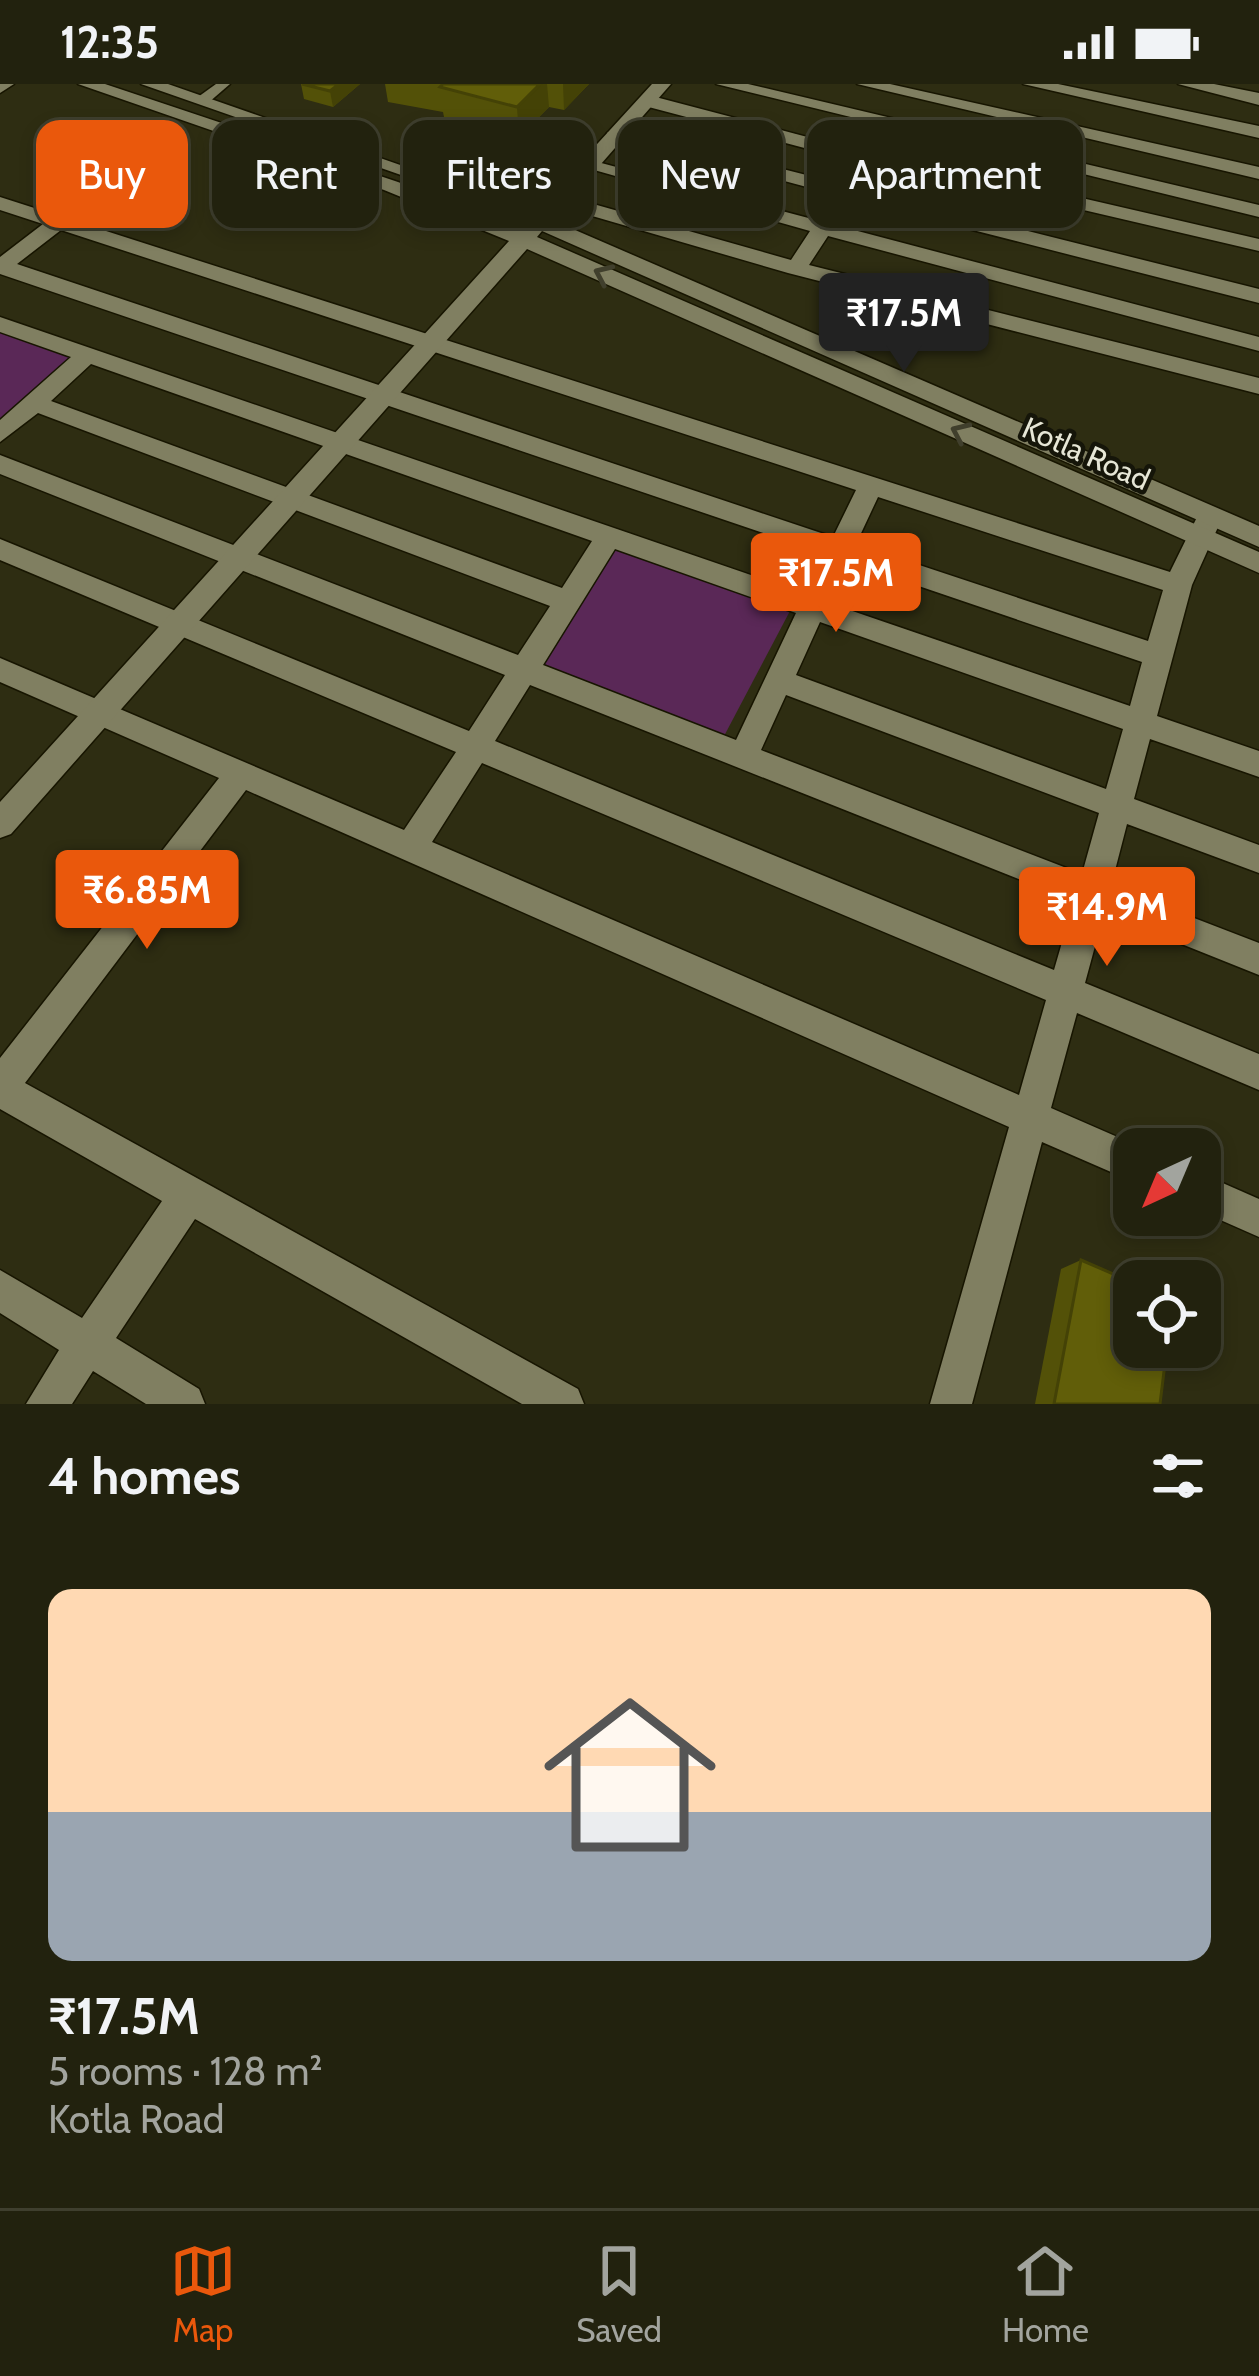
<!DOCTYPE html>
<html lang="en">
<head>
<meta charset="utf-8">
<style>
	:root { --surface:#22220e; --page:#2e2f1c; --text:#f1f3f6; --muted:#a2a49e; --line:#3f3f2e; --accent:#ea580c }
	body { margin:0; font-family:Cabin,sans-serif; background:var(--page); color:var(--text); height:100vh; display:flex; flex-direction:column; font-size:45px; white-space:nowrap }
	* { box-sizing:border-box; margin:0 }
	p { font-size:39px; color:var(--muted) }
	.icon { flex:none; width:66px; height:66px; fill:none; stroke:currentColor; stroke-width:2; stroke-linecap:round; stroke-linejoin:round }
	.map { position:relative; height:1320px; overflow:hidden }
	.drawer { display:flex; flex-direction:column; background:var(--surface); flex:1 }
	.drawer>* { flex:none }
	.top-card { position:absolute; left:36px; top:36px; width:1188px; height:108px; display:flex; gap:24px }
	.needle { width:78px; rotate:224deg }
	.tools { position:absolute; left:1113px; top:1044px; display:grid; gap:24px }
	.tools a { display:grid; place-items:center; width:108px; height:108px; border-radius:24px; background:var(--surface); box-shadow:0 6px 18px #0003,0 0 0 3px var(--line); font-size:60px }
	.price { position:absolute; translate:-50% -102px; padding:0 27px; border-radius:12px; background:var(--accent); color:#fff; font-size:39px; line-height:78px; filter:drop-shadow(0 3px 6px #0008) }
	.price::after { content:''; position:absolute; left:50%; top:72px; width:36px; height:27px; margin-left:-18px; background:inherit; clip-path:polygon(0 0,100% 0,50% 100%) }
	.price.on { background:#222; color:#fff }
	ul { padding:0; list-style:none }
	li { display:grid; align-content:center; gap:24px; height:636px; padding:0 48px }
	li span { display:grid; place-items:center; height:372px; border-radius:24px; color:#555 }
	li>.icon { margin-inline-start:auto }
	span .icon { width:216px; height:216px; fill:#fffc; stroke-width:1 }
	li b { font-size:51px }
	h2 { display:flex; justify-content:space-between; align-items:center; height:144px; padding:0 48px; font-size:51px }
	.chip { padding:0 42px; border-radius:24px; background:var(--surface); box-shadow:0 6px 18px #0003,0 0 0 3px var(--line); font-size:42px; line-height:108px }
	.chip.on { background:var(--accent); color:#fff }
	.status { display:flex; justify-content:space-between; align-items:center; height:84px; padding:0 60px; background:var(--surface); direction:ltr }
	.status svg { height:33px; fill:currentColor }
	.tab-bar { display:flex; justify-content:space-around; align-items:center; height:168px; border-top:3px solid var(--line); background:var(--surface); font-size:33px; color:var(--muted) }
	.tab-bar a { display:grid; justify-items:center; gap:6px }
	.tab-bar .on { color:var(--accent) }
	.map>svg:first-child { display:block }
</style>
</head>
<body>
<div class="status"><b>12:35</b><svg viewBox="0 0 49 12"><path d="M0 12V9h3v3zM5 12V6h3v6zM10 12V3h3v9zM15 12V0h3v12zM26 1h20v11H26zM47 4h2v5h-2z"/></svg></div>
<div class="map">
<svg width="1259" height="1320" viewBox="0 0 1259 1320">
	<rect width="100%" height="100%" fill="#2e2d12"/>
	<g fill="#5a2857">
		<polygon points="887,39 1020,71 987,135 849,100"/>
		<polygon points="0,246 75,273 0,337"/>
		<polygon points="614,462 791,525 723,654 538,583"/>
	</g>
	<g fill="none" stroke-linecap="round" stroke-linejoin="round">
		<defs>
			<polygon id="lane" points="216,0 230,0 208,19 198,19 198,13"/>
			<g id="street">
				<polygon points="0,0 14,0 0,9"/>
				<polygon points="716,0 748,0 1259,121 1259,133"/>
				<polygon points="857,0 890,0 1259,83 1259,95"/>
				<polygon points="1023,0 1058,0 1259,42 1259,54"/>
				<polygon points="1178,0 1214,0 1259,9 1259,21"/>
				<polygon points="648,11 864,68 867,72 852,103 1259,205 1259,219 847,114 835,141 1259,253 1259,267 828,152 809,181 1259,294 1259,310 788,189 551,120 548,116 558,110 791,176 810,147 580,82 590,76 816,136 829,109 607,49 617,43 834,98 846,75 641,21 639,17"/>
				<polygon points="1013,98 1259,155 1259,167 1006,108 1006,100"/>
				<path d="M0,113L1170,488L1201,425H1219L1223,432L1192,501L1157,632L1259,667V693L1150,655L1134,715L1259,761V789L1127,740L1111,802L1259,859V891L1104,829L1085,899L1259,970V1006L1077,929L1051,1024L1145,1065H1134V1098L1042,1058L972,1320H930L1009,1043L246,706L25,999L578,1305L584,1320H522L195,1135L116,1254L199,1305L205,1320H146L93,1287L72,1320H26L59,1266L0,1229V1186L82,1234L162,1117L0,1025V974L219,694L0,598V574L404,746L456,668L0,476V455L469,647L505,591L0,390V371L518,571L550,522L38,329L0,358V336L71,273L0,248V233L806,510L825,470L0,190V173L43,140L0,126ZM61,146L856,406L833,453L17,180ZM91,280L592,457L562,504L51,317ZM878,413L1163,506L1148,557L856,460ZM615,465L796,529L736,656L543,581ZM848,478L1142,578L1130,622L829,519ZM820,538L1123,645L1106,705L796,591ZM530,601L1074,817L1054,886L495,657ZM786,611L1099,729L1082,790L761,666ZM482,679L1046,916L1019,1011L432,758Z"/>
				<polygon points="1200,1089 1259,1115 1259,1153 1200,1127"/>
			</g>
			<polygon id="secondary" points="78,0 105,0 398,98 519,146 525,139 478,118 141,0 168,0 535,128 652,0 671,0 552,136 1259,442 1259,463 542,147 537,153 1259,468 1259,489 527,165 11,750 0,754 0,718 509,157 384,106"/>
		</defs>
		<use href="#lane" stroke="#171500" stroke-width="3"/>
		<use href="#street" stroke="#171500" stroke-width="3"/>
		<use href="#secondary" stroke="#171500" stroke-width="3"/>
		<use href="#lane" fill="#807f61" fill-rule="evenodd"/>
		<use href="#street" fill="#807f61" fill-rule="evenodd"/>
		<use href="#secondary" fill="#807f61" fill-rule="evenodd"/>
	</g>
	<g fill="#535108">
		<polygon points="301,0 360,0 333,23 304,15"/>
		<polygon points="385,0 589,0 564,26 549,23 519,53 444,33 443,28 388,18"/>
		<polygon points="1081,1176 1160,1320 1035,1320 1061,1185"/>
	</g>
	<g fill="#444206">
		<polygon points="339,0 360,0 333,23 330,7"/>
		<polygon points="540,0 547,0 549,23 519,53 517,23"/>
		<polygon points="563,0 589,0 564,26"/>
	</g>
	<g fill="#615e09" stroke="#444206" stroke-width="3">
		<polygon points="302,0 339,0 330,7"/>
		<polygon points="443,0 540,0 517,23 440,3"/>
		<polygon points="1081,1176 1134,1199 1134,1263 1167,1263 1160,1320 1054,1320"/>
	</g>
	<defs><path id="oneway-chevron" d="M-2-3.5L2.5 0L-2 3.5" fill="none" stroke-width="1.6" stroke-linecap="round" stroke-linejoin="round" transform="scale(3)"/></defs>
	<g stroke="#403f2c">
		<use href="#oneway-chevron" transform="translate(603 190) rotate(-156)"/>
		<use href="#oneway-chevron" transform="translate(960 348) rotate(-156)"/>
	</g>
	<g text-anchor="middle" stroke-width="9" stroke-linejoin="round" paint-order="stroke">
		<g font-size="30" fill="#e6e6d6" stroke="#151509">
			<text transform="translate(1086 370) rotate(24)" y="10">Kotla Road</text>
		</g>
	</g>
</svg>
<div class="tools">
<a><svg class="needle" viewBox="-14 -14 28 28"><path d="M0-13l5 13h-10z" fill="#e53935"/><path d="M0 13l5-13h-10z" fill="#a2a49e"/></svg></a>
<a><svg class="icon" aria-label="locate" viewBox="0 0 24 24"><circle cx="12" cy="12" r="6"/><path d="M12 2v4M12 18v4M2 12h4M18 12h4"/></svg></a>
</div>
<b class="price on" style="left:904px;top:291px">₹17.5M</b>
<b class="price" style="left:836px;top:551px">₹17.5M</b>
<b class="price" style="left:147px;top:868px">₹6.85M</b>
<b class="price" style="left:1107px;top:885px">₹14.9M</b>
<div class="top-card">
<a class="chip on">Buy</a>
<a class="chip">Rent</a>
<a class="chip">Filters</a>
<a class="chip">New</a>
<a class="chip">Apartment</a>
</div>
</div>
<section class="drawer">
<h2>4 homes<svg class="icon" aria-label="filters" viewBox="0 0 24 24"><path d="M4 7h16M4 17h16"/><circle cx="9" cy="7" r="2"/><circle cx="15" cy="17" r="2"/></svg></h2>
<ul>
<li><span style="background:linear-gradient(#ffd9b3 60%,#9aa5b1 0)"><svg class="icon" aria-label="home" viewBox="0 0 24 24"><path d="M3 11l9-7 9 7M6 9v11h12V9"/></svg></span><div><b>₹17.5M</b><p>5 rooms · 128 m²</p><p>Kotla Road</p></div></li>
</ul>
</section>
<nav class="tab-bar">
<a class="on"><svg class="icon" aria-label="map" viewBox="0 0 24 24"><path d="M3 6l6-2 6 2 6-2v14l-6 2-6-2-6 2zM9 4v14M15 6v14"/></svg>Map</a>
<a><svg class="icon" aria-label="saved" viewBox="0 0 24 24"><path d="M7 4h10v16l-5-4-5 4z"/></svg>Saved</a>
<a><svg class="icon" aria-label="home" viewBox="0 0 24 24"><path d="M3 11l9-7 9 7M6 9v11h12V9"/></svg>Home</a>
</nav>
</body>
</html>
